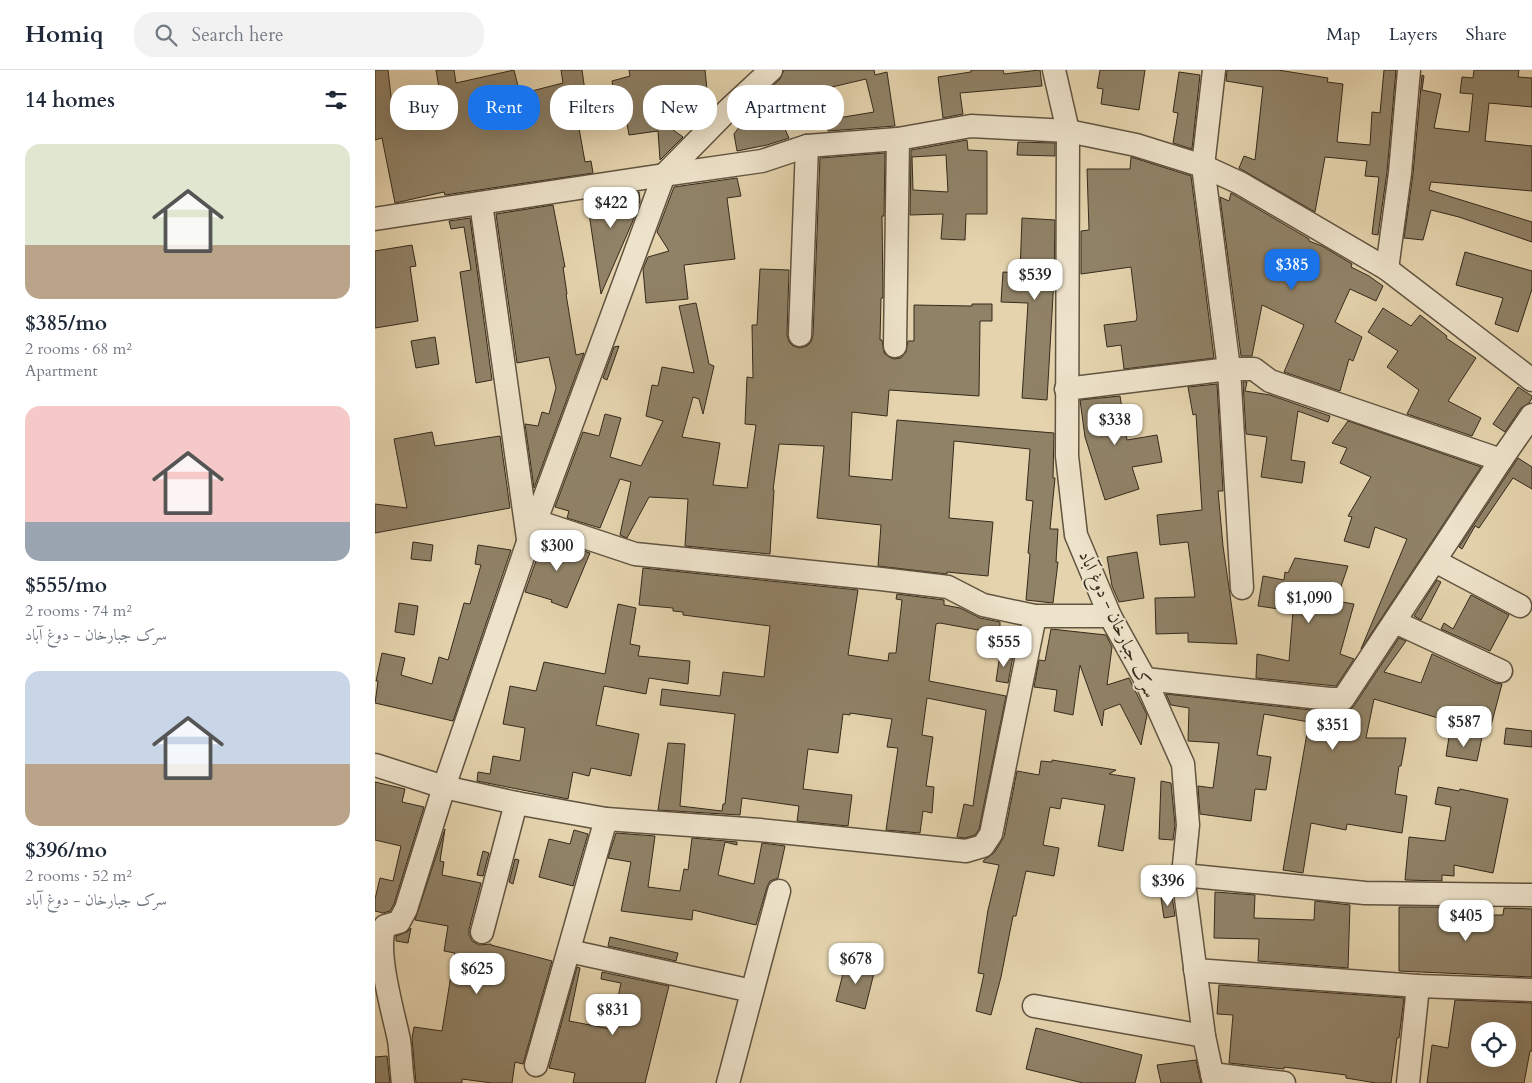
<!DOCTYPE html>
<html lang="en">
<head>
<meta charset="utf-8">
<style>
	:root { --surface:#fff; --page:#f2f2f3; --text:#1f2937; --muted:#747a83; --line:#e0e1e3; --accent:#1a73e8 }
	body { margin:0; font-family:Cardo,Amiri,serif; background:var(--page); color:var(--text); height:100vh; display:flex; flex-direction:column; font-size:19px; white-space:nowrap }
	* { box-sizing:border-box; margin:0 }
	p { font-size:16px; color:var(--muted) }
	.icon { flex:none; width:28px; height:28px; fill:none; stroke:currentColor; stroke-width:2; stroke-linecap:round; stroke-linejoin:round }
	.map { position:relative; flex:1; overflow:hidden }
	.details { display:flex; flex-direction:column; background:var(--surface); width:375px }
	.details>* { flex:none }
	.hud { position:absolute; left:15px; top:15px; width:475px; height:45px; display:flex; gap:10px }
	.controls { position:absolute; left:1096px; top:952px; display:grid; gap:10px }
	.controls a { display:grid; place-items:center; width:45px; height:45px; border-radius:50%; background:var(--surface); box-shadow:0 5px 20px #0002; font-size:25px }
	.price { position:absolute; translate:-50% -42px; padding:0 11px; border-radius:10px; background:#fff; color:#222; font-size:16px; line-height:32px; filter:drop-shadow(0 1px 2px #0008) }
	.price::after { content:''; position:absolute; left:50%; top:30px; width:15px; height:11px; margin-left:-8px; background:inherit; clip-path:polygon(0 0,100% 0,50% 100%) }
	.price.selected { background:var(--accent); color:#fff }
	ul { padding:0; list-style:none }
	li { display:grid; align-content:center; gap:10px; height:265px; padding:0 25px }
	li span { display:grid; place-items:center; height:155px; border-radius:15px; color:#555 }
	li>.icon { margin-inline-start:auto }
	span .icon { width:90px; height:90px; fill:#fffc; stroke-width:1 }
	li b { font-size:21px }
	h2 { display:flex; justify-content:space-between; align-items:center; height:60px; padding:0 25px; font-size:21px }
	.pill { padding:0 18px; border-radius:20px; background:var(--surface); box-shadow:0 5px 20px #0002; font-size:18px; line-height:45px }
	.pill.selected { background:var(--accent); color:#fff }
	header { display:flex; align-items:center; gap:30px; box-sizing:border-box; height:70px; padding:0 25px; background:var(--surface); border-bottom:1px solid var(--line) }
	header strong { font-size:24px }
	nav { display:flex; gap:28px; margin-inline-start:auto; font-size:18px }
	.search { width:350px; height:45px; background:var(--page); display:flex; align-items:center; gap:12px; box-sizing:border-box; padding:0 18px; border-radius:20px; color:var(--muted); font-size:19px }
	main { display:flex; flex:1; min-height:0 }
	.map>svg:first-child { display:block }
</style>
</head>
<body>
<header>
<strong>Homiq</strong>
<div class="search"><svg class="icon" aria-label="search" viewBox="0 0 24 24"><circle cx="10" cy="10" r="6"/><path d="M15 15l6 6"/></svg>Search here</div>
<nav><a>Map</a><a>Layers</a><a>Share</a></nav>
</header>
<main>
<section class="details">
<h2>14 homes<svg class="icon" aria-label="filters" viewBox="0 0 24 24"><path d="M4 7h16M4 17h16"/><circle cx="9" cy="7" r="2"/><circle cx="15" cy="17" r="2"/></svg></h2>
<ul>
<li><span style="background:linear-gradient(#dfe7d0 65%,#b9a48a 0)"><svg class="icon" aria-label="home" viewBox="0 0 24 24"><path d="M3 11l9-7 9 7M6 9v11h12V9"/></svg></span><div><b>$385/mo</b><p>2 rooms · 68 m²</p><p>Apartment</p></div></li>
<li><span style="background:linear-gradient(#f6c9c9 75%,#9aa5b1 0)"><svg class="icon" aria-label="home" viewBox="0 0 24 24"><path d="M3 11l9-7 9 7M6 9v11h12V9"/></svg></span><div><b>$555/mo</b><p>2 rooms · 74 m²</p><p>سرک جبارخان - دوغ آباد</p></div></li>
<li><span style="background:linear-gradient(#c9d6e8 60%,#b9a48a 0)"><svg class="icon" aria-label="home" viewBox="0 0 24 24"><path d="M3 11l9-7 9 7M6 9v11h12V9"/></svg></span><div><b>$396/mo</b><p>2 rooms · 52 m²</p><p>سرک جبارخان - دوغ آباد</p></div></li>
</ul>
</section>
<div class="map">
<svg width="1157" height="1013" viewBox="0 0 1157 1013">
	<rect width="100%" height="100%" fill="#e4d3ad"/>
	<filter id="stains"><feTurbulence type="fractalNoise" baseFrequency=".004" numOctaves="4"/><feColorMatrix values="0 0 0 0 .2 0 0 0 0 .09 0 0 0 0 .02 0 0 0 .5 -.17"/></filter>
	<radialGradient id="worn" r=".72"><stop offset=".6" stop-color="#630" stop-opacity="0"/><stop offset="1" stop-color="#630" stop-opacity=".3"/></radialGradient>
	<g fill="#908267" stroke="#352a1c" fill-rule="evenodd">
		<polygon points="0,0 13,0 18,44 55,36 52,20 64,18 61,0 79,0 81,13 139,0 145,24 188,13 186,0 207,0 211,28 199,30 210,92 216,91 218,103 70,125 69,122 20,133 7,68 0,70"/>
		<polygon points="254,0 330,0 334,40 280,47 308,67 285,90 283,61 254,65 249,37 241,38 237,11 255,6"/>
		<polygon points="409,0 499,0 500,5 512,2 520,56 453,61 451,50 499,42 491,9 440,21 443,31 403,44 414,68 392,75 362,81 359,64 389,24 405,9"/>
		<polygon points="596,0 628,0 629,4 665,0 667,16 585,23 588,44 568,48 563,7 596,2"/>
		<polygon points="725,0 770,0 764,40 726,34 728,19 722,18"/>
		<polygon points="852,0 903,0 953,8 952,12 968,14 962,72 995,75 997,42 1005,43 1009,0 1021,0 1012,102 1003,165 997,164 1004,107 990,106 992,91 950,87 940,142 864,98 869,86 880,90 888,17 851,11"/>
		<polygon points="1099,0 1144,0 1143,7 1157,8 1157,37 1114,33 1110,71 1157,76 1157,121 1056,112 1054,120 1157,152 1157,172 1084,147 1056,140 1048,170 1029,168 1038,104 1047,5 1049,6 1047,20 1066,24 1059,58 1094,62 1098,24 1085,23 1087,7 1098,8"/>
		<polygon points="804,2 825,5 817,79 798,73 803,43 798,42"/>
		<path d="M592,70L593,80L612,81V144H591L590,170L566,169L568,144L535,145L536,80ZM571,85L573,122L538,120L537,87Z"/>
		<polygon points="643,72 680,73 680,86 642,85"/>
		<polygon points="510,83 509,146 507,146 508,228 506,228 505,270 507,270 509,283 514,287 519,289 526,288 531,282 533,271 539,271 539,235 597,236 597,234 617,234 617,251 605,251 604,326 514,320 512,346 477,342 474,406 517,410 522,350 679,363 678,408 680,408 675,459 683,459 681,492 683,492 678,533 651,530 655,484 653,483 658,431 651,430 655,379 579,371 574,448 618,452 613,506 572,502 572,504 503,496 506,455 442,448 449,376 404,374 398,420 399,420 395,484 310,476 313,429 274,427 252,468 245,465 256,412 245,409 225,458 192,448 194,441 180,437 208,362 224,366 230,344 246,348 235,387 266,396 288,351 271,346 277,315 283,316 287,297 319,303 304,236 321,233 334,294 339,296 328,344 324,329 318,327 307,367 345,373 338,415 372,418 381,355 370,354 372,307 378,308 377,255 382,255 385,199 414,200 412,265 414,272 418,276 425,278 432,276 436,272 438,265 445,88"/>
		<polygon points="756,87 816,106 839,288 749,299 746,275 732,277 729,255 761,251 762,247 756,197 706,204 706,161 714,160 712,99 755,99"/>
		<polygon points="362,108 366,126 352,128 360,189 309,195 313,229 271,233 268,199 273,187 294,181 282,162 299,117"/>
		<polygon points="264,122 265,131 257,153 226,224 212,130"/>
		<polygon points="856,123 934,169 934,171 947,176 977,194 976,197 994,206 1008,216 1001,231 975,219 960,252 987,267 978,291 974,289 965,321 909,302 929,255 887,235 877,286 866,286 845,127 854,131"/>
		<polygon points="178,135 190,197 188,197 192,224 191,224 201,285 209,283 159,418 150,354 163,356 167,342 174,344 181,318 174,287 142,293 121,144"/>
		<polygon points="95,148 117,310 101,313 85,202 96,200 89,157 76,159 74,151"/>
		<polygon points="647,148 680,150 679,208 672,330 647,328 653,233 626,232 628,202 645,203"/>
		<polygon points="37,175 41,196 35,197 43,251 0,258 0,181"/>
		<polygon points="1090,182 1157,201 1157,219 1143,262 1120,254 1128,228 1081,215"/>
		<polygon points="1008,238 1036,256 1045,245 1072,266 1071,268 1101,288 1073,331 1106,348 1097,366 1032,344 1044,320 1012,297 1023,281 993,262"/>
		<polygon points="60,267 64,294 41,298 36,271"/>
		<polygon points="244,276 232,310 228,308 239,277"/>
		<polygon points="868,312 872,312 870,321 895,325 955,346 953,352 923,341 916,390 930,392 927,413 886,407 892,367 871,364"/>
		<polygon points="842,314 848,421 843,421 848,476 862,574 813,572 813,563 781,564 780,528 820,527 813,472 785,475 782,445 827,440 821,344 818,345 813,317"/>
		<polygon points="1143,317 1157,326 1157,328 1154,333 1146,338 1130,362 1118,354"/>
		<polygon points="745,326 752,370 782,365 787,392 757,397 764,419 730,430 710,367 705,330"/>
		<polygon points="973,351 1106,397 986,579 1032,469 1000,457 994,478 969,471 977,447 973,446 996,407 965,393 972,378 957,373"/>
		<polygon points="57,362 60,376 125,366 135,438 0,463 0,434 32,438 19,369"/>
		<polygon points="1143,388 1157,397 1157,419 1138,408 1104,458 1100,456 1087,479 1084,477"/>
		<polygon points="169,468 215,483 192,538 176,532 177,530 150,522"/>
		<polygon points="38,472 58,475 56,491 36,489"/>
		<polygon points="103,475 136,480 78,651 0,633 3,611 1,611 7,583 30,588 26,605 57,614 64,587 73,590 89,533 95,534 106,495 100,494"/>
		<polygon points="762,482 769,528 744,532 737,516 732,487"/>
		<polygon points="920,488 973,496 961,531 979,534 965,584 979,589 961,616 881,608 882,584 914,591 918,541 883,536 888,506 909,510 910,502 913,503"/>
		<polygon points="268,498 483,520 473,585 513,591 514,583 521,583 527,530 521,529 522,524 569,530 569,535 585,538 605,548 625,552 625,564 565,553 561,554 554,611 631,626 604,759 600,765 590,768 582,767 589,734 598,736 611,640 552,628 547,665 558,667 551,716 559,717 557,743 548,741 545,763 511,760 523,678 512,677 517,649 475,643 475,645 468,644 463,683 433,679 428,719 477,725 473,756 422,751 424,736 367,728 365,745 283,740 293,673 310,674 305,736 347,741 348,734 350,734 360,644 285,635 287,619 345,626 348,602 389,607 395,556 308,545 308,542 298,541 298,538 264,535"/>
		<polygon points="1062,510 1066,512 1050,543 1046,550 1039,546"/>
		<polygon points="1096,525 1134,545 1115,581 1066,559 1069,553 1078,559"/>
		<polygon points="24,533 43,536 39,565 20,562"/>
		<polygon points="243,534 261,538 255,574 265,576 263,586 315,591 313,614 274,608 271,624 229,616 221,655 264,664 256,706 216,698 214,706 198,702 193,729 102,711 103,702 115,704 118,686 145,691 150,658 128,654 135,616 161,621 169,592 230,604"/>
		<polygon points="676,559 731,565 737,577 732,615 754,608 772,645 766,675 745,634 729,640 727,656 705,595 698,645 679,641 682,620 659,617 664,590 670,591"/>
		<polygon points="1024,568 1031,571 1009,602 1046,613 1057,584 1120,613 1127,614 1114,663 999,629 991,668 1031,668 1026,696 1024,696 1020,724 1032,726 1027,763 972,754 971,760 936,753 928,803 908,800 934,652 889,644 882,685 896,687 891,720 880,719 876,751 825,744 823,716 838,718 844,673 813,671 814,638 796,635 791,624 954,642 968,642 975,640 979,636"/>
		<polygon points="625,584 638,586 633,613 621,611"/>
		<polygon points="1131,658 1157,661 1157,677 1129,674"/>
		<polygon points="1074,667 1107,667 1102,691 1071,686"/>
		<polygon points="677,690 741,700 734,704 760,708 748,781 723,776 730,735 687,728 685,739 675,737 668,775 684,778 679,806 651,801 641,846 638,846 626,907 616,945 601,941 609,904 603,903 613,840 624,795 608,792 609,790 619,783 629,767 642,701 664,705 666,691 677,692"/>
		<polygon points="786,711 796,713 800,755 798,770 784,769"/>
		<polygon points="0,712 30,719 27,732 49,737 19,834 15,841 8,843 0,841 0,829 5,808 18,811 26,776 0,770"/>
		<polygon points="1063,717 1084,721 1085,719 1133,729 1118,803 1079,795 1079,806 1067,805 1067,811 1030,810 1034,767 1070,771 1076,737 1060,734"/>
		<polygon points="70,759 65,791 69,792 67,805 106,813 94,859 94,865 97,871 104,875 116,874 116,875 177,891 148,994 140,992 137,1013 117,1013 87,1009 87,1013 41,1013 37,968 39,957 67,961 77,899 105,892 79,888 80,883 69,881 73,856 40,850"/>
		<polygon points="199,760 213,764 198,816 164,807 174,769 195,774"/>
		<polygon points="241,763 280,766 273,817 305,821 309,799 313,800 317,768 362,772 362,775 350,772 343,805 379,814 387,773 410,776 403,808 395,811 392,817 381,855 318,840 317,850 246,841 256,792 233,788"/>
		<polygon points="108,781 114,783 108,806 102,805"/>
		<polygon points="140,789 144,790 138,814 134,812"/>
		<polygon points="840,822 880,825 879,848 939,850 940,831 975,835 973,898 883,891 884,869 839,868"/>
		<polygon points="797,826 800,846 789,848 786,828"/>
		<polygon points="1024,837 1067,837 1067,845 1128,845 1129,838 1157,839 1157,907 1024,901"/>
		<polygon points="36,858 33,873 21,871 21,866 32,862"/>
		<polygon points="235,867 303,883 301,891 233,876"/>
		<polygon points="471,892 500,899 490,939 461,931"/>
		<polygon points="202,897 205,898 194,951 236,959 246,913 226,909 227,902 294,916 270,1013 198,1013 200,1003 174,998"/>
		<polygon points="844,915 1029,928 1024,968 1022,968 1016,1013 1001,1013 971,1008 971,1005 909,997 909,999 854,993 858,945 842,944"/>
		<path d="M1080,930L1157,933V981H1155L1149,1013H1052L1057,975L1073,978ZM1105,961H1132V989H1105Z"/>
		<polygon points="661,958 767,985 760,1013 708,1013 651,999"/>
		<polygon points="12,986 15,1013 0,1013 0,987"/>
		<polygon points="821,990 826,1013 786,1013 782,995"/>
	</g>
	<g fill="none" stroke-linecap="round" stroke-linejoin="round">
		<defs>
			<g id="minor">
				<polyline points="679,0 693,61 692,386 701,465 735,546 770,609 808,694 813,755 808,805 829,966 839,1013"/>
				<polyline points="839,0 828,96 854,299 867,518"/>
				<polyline points="106,133 153,469"/>
				<polyline points="0,149 289,105 387,91 432,76 523,69 596,56 693,61 761,75 828,96 865,113 1012,199 1157,310"/>
				<polyline points="1012,199 1025,103 1034,0"/>
				<polyline points="425,265 432,76"/>
				<polyline points="520,276 523,69"/>
				<polyline points="691,319 854,299 879,299 895,311 1126,390"/>
				<polyline points="161,451 260,484 506,509 573,517 608,535 660,546 735,546"/>
				<polyline points="1060,491 1145,536"/>
				<polyline points="1020,552 1126,601"/>
				<polyline points="770,609 955,629 968,629 1126,390 1157,345"/>
				<polyline points="0,695 69,717 141,733 231,749 385,760 591,781 608,776 616,764 660,546"/>
				<polyline points="808,805 990,823 1157,825"/>
				<polyline points="107,862 141,733"/>
				<polyline points="194,881 377,921"/>
				<polyline points="820,900 1043,916 1157,920"/>
				<polyline points="659,936 829,966"/>
				<polyline points="161,995 231,749"/>
				<polyline points="837,1004 909,1013"/>
				<path d="M28,1013C26,999 26,984 24,970C18,941 0,881 10,856L24,852L31,839L69,717L153,472L289,105L355,38L396,0"/>
				<polyline points="353,1013 404,821"/>
				<polyline points="1033,1013 1043,916"/>
			</g>
		</defs>
		<use href="#minor" stroke="#615440" stroke-width="25"/>
		<use href="#minor" stroke="#ede2ca" stroke-width="22"/>
	</g>
	<g text-anchor="middle" stroke-width="4" stroke-linejoin="round" paint-order="stroke">
		<g font-size="18" fill="#352a1c" stroke="#ede2ca">
			<text transform="translate(743 554) rotate(65)" y="6">سرک جبارخان - دوغ آباد</text>
		</g>
	</g>
	<rect width="100%" height="100%" filter="url(#stains)"/>
	<rect width="100%" height="100%" fill="url(#worn)"/>
</svg>
<div class="controls">
<a><svg class="icon" aria-label="locate" viewBox="0 0 24 24"><circle cx="12" cy="12" r="6"/><path d="M12 2v4M12 18v4M2 12h4M18 12h4"/></svg></a>
</div>
<b class="price" style="left:236px;top:159px">$422</b>
<b class="price selected" style="left:917px;top:221px">$385</b>
<b class="price" style="left:660px;top:231px">$539</b>
<b class="price" style="left:740px;top:376px">$338</b>
<b class="price" style="left:182px;top:502px">$300</b>
<b class="price" style="left:934px;top:554px">$1,090</b>
<b class="price" style="left:629px;top:598px">$555</b>
<b class="price" style="left:1089px;top:678px">$587</b>
<b class="price" style="left:958px;top:681px">$351</b>
<b class="price" style="left:793px;top:837px">$396</b>
<b class="price" style="left:1091px;top:872px">$405</b>
<b class="price" style="left:481px;top:915px">$678</b>
<b class="price" style="left:102px;top:925px">$625</b>
<b class="price" style="left:238px;top:966px">$831</b>
<div class="hud">
<a class="pill">Buy</a>
<a class="pill selected">Rent</a>
<a class="pill">Filters</a>
<a class="pill">New</a>
<a class="pill">Apartment</a>
</div>
</div>
</main>
</body>
</html>
